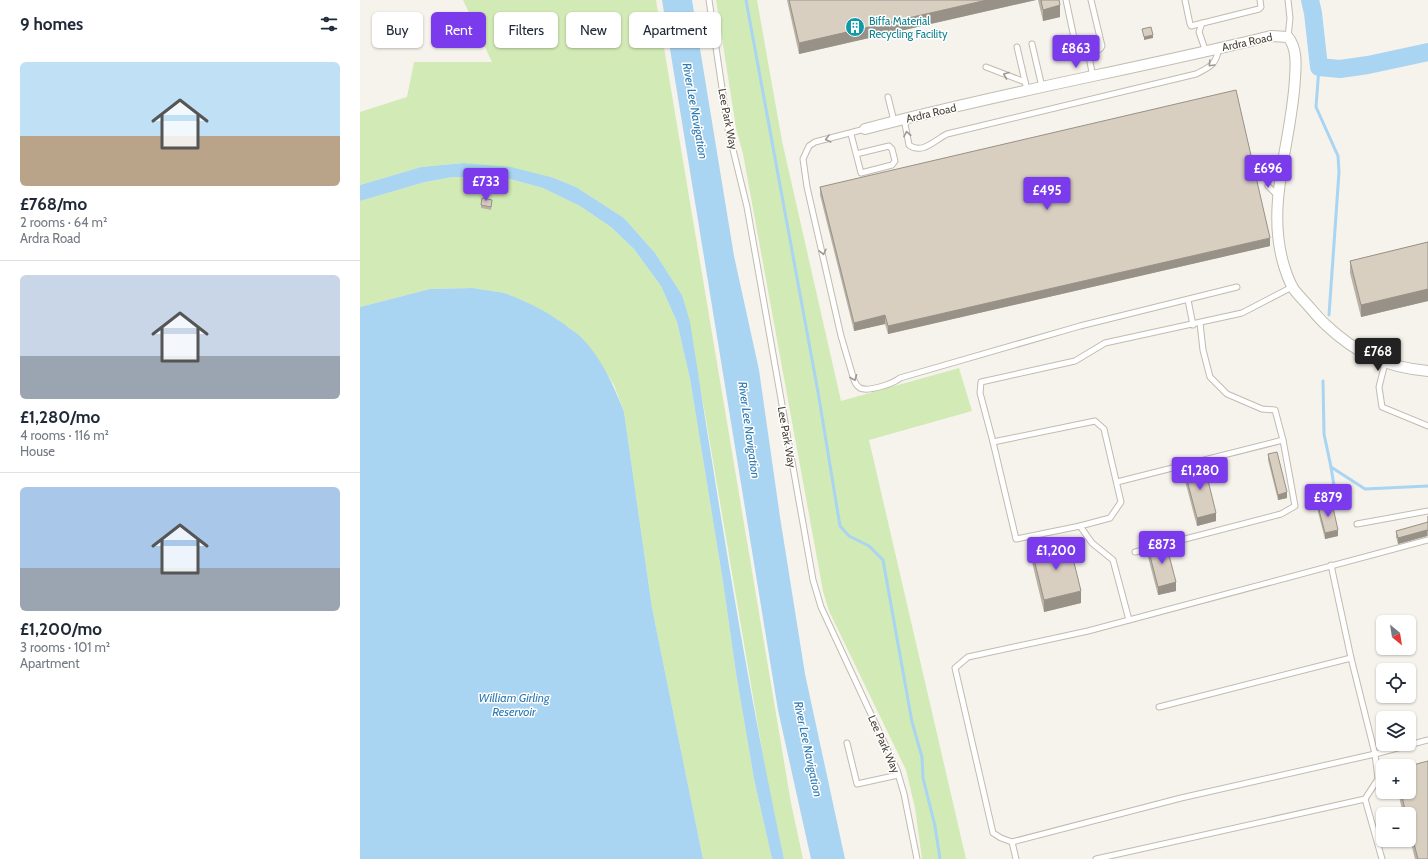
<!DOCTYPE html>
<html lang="en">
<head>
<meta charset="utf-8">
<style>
	:root { --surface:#fff; --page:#f2f2f3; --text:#1f2937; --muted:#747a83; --line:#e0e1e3; --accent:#7c3aed }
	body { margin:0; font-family:Cabin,sans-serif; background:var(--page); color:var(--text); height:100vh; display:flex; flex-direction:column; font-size:15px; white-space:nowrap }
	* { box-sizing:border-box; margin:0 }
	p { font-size:13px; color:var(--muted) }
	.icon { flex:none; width:22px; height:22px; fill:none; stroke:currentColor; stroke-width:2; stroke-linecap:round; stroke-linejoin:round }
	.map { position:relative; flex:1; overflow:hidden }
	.sheet { display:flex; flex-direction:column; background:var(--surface); width:360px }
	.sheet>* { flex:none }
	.top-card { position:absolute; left:12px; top:12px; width:380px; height:36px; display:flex; gap:8px }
	.needle { width:26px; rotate:150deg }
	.controls { position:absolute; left:1016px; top:615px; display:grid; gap:8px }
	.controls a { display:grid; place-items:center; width:40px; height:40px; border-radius:6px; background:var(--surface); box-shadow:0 1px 3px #0004; font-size:20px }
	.price { position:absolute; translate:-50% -34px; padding:0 9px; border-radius:4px; background:var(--accent); color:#fff; font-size:13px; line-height:26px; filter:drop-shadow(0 1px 2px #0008) }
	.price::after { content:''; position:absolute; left:50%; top:24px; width:12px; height:9px; margin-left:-6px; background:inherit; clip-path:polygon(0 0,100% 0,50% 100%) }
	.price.selected { background:#222; color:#fff }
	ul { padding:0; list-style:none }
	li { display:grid; align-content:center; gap:8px; height:212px; padding:0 20px }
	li+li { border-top:1px solid var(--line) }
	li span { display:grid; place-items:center; height:124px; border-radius:6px; color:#555 }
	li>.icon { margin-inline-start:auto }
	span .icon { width:72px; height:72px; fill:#fffc; stroke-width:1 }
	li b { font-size:17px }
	h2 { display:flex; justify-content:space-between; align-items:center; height:48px; padding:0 20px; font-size:17px }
	.tag { padding:0 14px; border-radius:6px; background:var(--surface); box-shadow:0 1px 3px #0004; font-size:14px; line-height:36px }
	.tag.selected { background:var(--accent); color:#fff }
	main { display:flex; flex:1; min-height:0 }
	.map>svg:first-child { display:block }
</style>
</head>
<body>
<main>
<section class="sheet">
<h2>9 homes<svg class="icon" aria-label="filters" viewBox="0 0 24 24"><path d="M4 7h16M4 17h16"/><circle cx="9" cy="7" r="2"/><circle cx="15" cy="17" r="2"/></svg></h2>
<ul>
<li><span style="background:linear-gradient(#bfe0f5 60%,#b9a48a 0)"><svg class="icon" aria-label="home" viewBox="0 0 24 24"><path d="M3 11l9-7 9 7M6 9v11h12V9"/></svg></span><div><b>£768/mo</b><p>2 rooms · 64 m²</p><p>Ardra Road</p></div></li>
<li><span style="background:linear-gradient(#c9d6e8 65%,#9aa5b1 0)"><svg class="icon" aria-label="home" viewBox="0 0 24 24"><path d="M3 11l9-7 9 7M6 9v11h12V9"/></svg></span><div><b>£1,280/mo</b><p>4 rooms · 116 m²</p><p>House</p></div></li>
<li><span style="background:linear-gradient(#a9c7e8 65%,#9aa5b1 0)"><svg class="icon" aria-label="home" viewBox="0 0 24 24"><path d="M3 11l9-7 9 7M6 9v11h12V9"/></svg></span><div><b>£1,200/mo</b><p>3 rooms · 101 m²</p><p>Apartment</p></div></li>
</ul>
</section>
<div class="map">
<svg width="1068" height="859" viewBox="0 0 1068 859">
	<rect width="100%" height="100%" fill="#f6f3ec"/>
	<g fill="#d2eab5">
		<polygon points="103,0 296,0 431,803 443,859 424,859 408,785 344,408 322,295 295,253 264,218 216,187 194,178 104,163 61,167 0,185 0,112 47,97 54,62 132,62"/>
		<polygon points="356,0 397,0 422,141 481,401 599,368 612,411 509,440 606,859 562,859 555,808 546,770 469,611 463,591 383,154 376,128"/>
		<polygon points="93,177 146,178 183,188 220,206 251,227 274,249 301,286 317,322 330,379 363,582 376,673 394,779 412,859 343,859 292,608 264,412 254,385 237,358 221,337 196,319 172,305 157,298 143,293 113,288 70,289 0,307 0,201 65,182"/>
	</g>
	<g fill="#a9d4f2">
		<polygon points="302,0 332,0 374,256 399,370 420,517 445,674 485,859 451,859 418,710"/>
		<path d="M104,163L151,167L194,178L216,187L264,218L295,253L322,295L330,322C358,501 386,681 424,859H412L394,779L376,673L363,582L330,379L317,322L301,286L274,249L251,227L220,206L183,188L146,178L93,177L65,182L0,201V185L61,167Z"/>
		<path d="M113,288C123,290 134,291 144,293C165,300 186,311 204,324C209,329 216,332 221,337C241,357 254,386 264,412L292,608L343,859H0V307L70,289Z"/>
	</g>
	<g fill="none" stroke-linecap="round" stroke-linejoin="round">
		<g stroke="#a9d4f2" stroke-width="3">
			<polyline points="386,0 458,392 480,526 489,536 509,546 523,560 552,722 562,757 563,778 575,826 580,859"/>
			<polyline points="959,67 956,107 978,156 979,172 969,315"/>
			<polyline points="963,381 964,434 971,467 1005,489 1068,486"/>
			<polyline points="971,467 974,486"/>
		</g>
		<polyline stroke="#a9d4f2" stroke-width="18" points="950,0 953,13 959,67 980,69 1008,65 1068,52"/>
		<defs>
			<g id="service">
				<polyline points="349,0 368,129 387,207 453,580 461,607 537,770 544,794 557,859"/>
				<polyline points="706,0 717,52 720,54 740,49 742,46 731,0"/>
				<polyline points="825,0 830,24 831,26 899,9 901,7 900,0"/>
				<polyline points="842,23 839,32 846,52"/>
				<polyline points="928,37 930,18 928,0"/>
				<polyline points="672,44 682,87"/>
				<polyline points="657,47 667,90"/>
				<polyline points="728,52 733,77"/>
				<polyline points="626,67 665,82"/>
				<polyline points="528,97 534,121"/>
				<path d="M544,119L549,145C562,155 575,140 587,134L836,74C850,67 856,65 859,48"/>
				<path d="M505,129L455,142L449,146L443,159L447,187L481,336L494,380C495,383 497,386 500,388C508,392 533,384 540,378L720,326L877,287"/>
				<polyline points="491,134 501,173 532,165 535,161 532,149 529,146 496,154"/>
				<polyline points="908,186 918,196"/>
				<polyline points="828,300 833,325"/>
				<polyline points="840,323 843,350 850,377 867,394 902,409 915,410 923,440"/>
				<polyline points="1025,363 1019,387 1022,407 1068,426"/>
				<polyline points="633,442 656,539 720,526"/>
				<polyline points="757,482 923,440 935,506 921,514 775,552"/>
				<polyline points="997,524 1068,511"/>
				<polyline points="1068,540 728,631 608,657 595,668 633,833 641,838 652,842 821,798 1015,754 1068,740"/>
				<polyline points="769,620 753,560 732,543 720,526 750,518 761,502 744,429 735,421 633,442 620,393 621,382 715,361 745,343 882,313 932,287"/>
				<polyline points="799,707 991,658"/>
				<polyline points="487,743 497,784 538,775"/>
				<polyline points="1005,799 1022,859"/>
				<polyline points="652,842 656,859"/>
				<polyline points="736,859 1005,799 1018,779 1015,754 991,658 971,565"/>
			</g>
			<path id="minor" d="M505,129C639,93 776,69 911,36L928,37C937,48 936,64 935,78C932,142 904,206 925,269C927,275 929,281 932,286C934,291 940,296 943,300C951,308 957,317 966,325C997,354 1025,367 1068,371"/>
		</defs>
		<use href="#service" stroke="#c2bbae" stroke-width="7"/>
		<use href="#minor" stroke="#c2bbae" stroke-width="12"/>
		<use href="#service" stroke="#fff" stroke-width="5"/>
		<use href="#minor" stroke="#fff" stroke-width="10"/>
	</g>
	<g fill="#bab2a6">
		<polygon points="427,0 676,0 439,54"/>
		<polygon points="678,0 699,0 700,17 683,21"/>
		<polygon points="460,187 910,246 528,334 525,324 494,331 460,195"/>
		<polygon points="132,203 131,210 121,208 121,205"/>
		<polygon points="1068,242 1068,301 1001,317 990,273 990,261"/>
		<polygon points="908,454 927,498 918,500 908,460"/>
		<polygon points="824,469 856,521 837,526 824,477"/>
		<polygon points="958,506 978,536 965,539 958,512"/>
		<polygon points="1067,516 1068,516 1068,536 1067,536 1038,544 1036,537 1036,531 1067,523"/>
		<polygon points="788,548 816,591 798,595 788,557"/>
		<polygon points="672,551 721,603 684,612 672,562"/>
		<polygon points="1038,792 1049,792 1068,859 1055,859 1049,835 1049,814 1043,814"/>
	</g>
	<g fill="#979187">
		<polygon points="627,0 676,0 439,54 439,43"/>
		<polygon points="700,5 700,17 683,21 683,10"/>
		<polygon points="793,35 793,38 784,40 784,37"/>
		<polygon points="910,238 910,246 528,334 528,326"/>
		<polygon points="1068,289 1068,301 1001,317 1001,305"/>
		<polygon points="525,315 525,324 494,331 494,323"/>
		<polygon points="927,492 927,498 918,500 918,495"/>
		<polygon points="856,513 856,521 837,526 837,518"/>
		<polygon points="978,530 978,536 965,539 965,533"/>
		<polygon points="1067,530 1067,536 1038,544 1038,538"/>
		<polygon points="816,582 816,591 798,595 798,587"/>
		<polygon points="721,591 721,603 684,612 684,600"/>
	</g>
	<g fill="#d8cfc1" stroke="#979187">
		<polygon points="429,0 627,0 439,43"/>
		<polygon points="681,0 699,0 700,5 683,10"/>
		<polygon points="791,27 793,35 784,37 782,29"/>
		<polygon points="876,90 910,238 528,326 525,315 494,323 460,187"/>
		<polygon points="122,198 132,200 131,207 121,205"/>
		<polygon points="1068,242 1068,289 1001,305 990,261"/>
		<polygon points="917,452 927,492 918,495 908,454"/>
		<polygon points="844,464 856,513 837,518 824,469"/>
		<polygon points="972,503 978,530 965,533 958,506"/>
		<polygon points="1068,522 1068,531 1067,530 1038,538 1036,531"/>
		<polygon points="709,542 721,591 684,600 672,551"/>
		<polygon points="806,544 816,582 798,587 788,548"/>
		<polygon points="1068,761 1068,859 1058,859 1049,824 1049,814 1046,814 1041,792 1049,792 1049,766"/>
	</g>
	<defs><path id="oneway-chevron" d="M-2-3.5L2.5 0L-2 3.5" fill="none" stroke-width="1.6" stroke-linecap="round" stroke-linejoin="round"/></defs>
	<g stroke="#9c9892">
		<use href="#oneway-chevron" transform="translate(851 64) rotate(135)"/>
		<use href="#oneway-chevron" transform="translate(646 75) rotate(-159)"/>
		<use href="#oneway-chevron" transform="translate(547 134) rotate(-101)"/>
		<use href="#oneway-chevron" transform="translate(468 139) rotate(166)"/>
		<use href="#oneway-chevron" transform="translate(463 252) rotate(77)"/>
		<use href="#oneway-chevron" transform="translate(494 378) rotate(68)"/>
	</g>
	<defs>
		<symbol id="building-disc" viewBox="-11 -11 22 22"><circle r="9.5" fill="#0f9aa8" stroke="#fff"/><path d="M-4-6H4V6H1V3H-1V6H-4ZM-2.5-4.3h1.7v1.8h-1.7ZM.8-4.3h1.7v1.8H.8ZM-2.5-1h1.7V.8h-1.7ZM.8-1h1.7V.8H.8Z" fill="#fff"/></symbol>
	</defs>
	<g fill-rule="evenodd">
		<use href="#building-disc" x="484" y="16" width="22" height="22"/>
	</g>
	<g text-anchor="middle" stroke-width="3" stroke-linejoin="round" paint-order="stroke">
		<g font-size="11" fill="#0d838f" stroke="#fff" text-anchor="start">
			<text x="509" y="25">Biffa Material<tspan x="509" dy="13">Recycling Facility</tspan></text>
		</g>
		<g font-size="11" fill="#4b4439" stroke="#fff">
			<text transform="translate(887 42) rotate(-12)" y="4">Ardra Road</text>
			<text transform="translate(571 113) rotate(-13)" y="4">Ardra Road</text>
			<text transform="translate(368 119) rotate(79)" y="4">Lee Park Way</text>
			<text transform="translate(427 437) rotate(80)" y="4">Lee Park Way</text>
			<text transform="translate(524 744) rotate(66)" y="4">Lee Park Way</text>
		</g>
		<g font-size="12" font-style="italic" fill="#2e7ab2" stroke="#fff">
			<text transform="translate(335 111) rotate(80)" y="4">River Lee Navigation</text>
			<text transform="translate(389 430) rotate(82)" y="4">River Lee Navigation</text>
			<text x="154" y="702">William Girling<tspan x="154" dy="14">Reservoir</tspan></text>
			<text transform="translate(448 749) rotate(78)" y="4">River Lee Navigation</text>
		</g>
	</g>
</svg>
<div class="controls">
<a><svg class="needle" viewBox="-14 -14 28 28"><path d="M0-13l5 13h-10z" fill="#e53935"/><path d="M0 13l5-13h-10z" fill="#747a83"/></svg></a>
<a><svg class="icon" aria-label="locate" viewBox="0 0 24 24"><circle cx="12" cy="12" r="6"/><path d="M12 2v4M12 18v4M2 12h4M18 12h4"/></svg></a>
<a><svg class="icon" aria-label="layers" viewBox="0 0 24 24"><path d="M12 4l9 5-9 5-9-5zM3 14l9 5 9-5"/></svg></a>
<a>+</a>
<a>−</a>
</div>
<b class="price" style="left:716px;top:69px">£863</b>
<b class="price" style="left:908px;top:189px">£696</b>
<b class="price" style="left:126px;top:202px">£733</b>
<b class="price" style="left:687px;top:211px">£495</b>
<b class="price selected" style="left:1018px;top:372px">£768</b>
<b class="price" style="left:840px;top:491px">£1,280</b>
<b class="price" style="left:968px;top:518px">£879</b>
<b class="price" style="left:802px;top:565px">£873</b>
<b class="price" style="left:696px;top:571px">£1,200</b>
<div class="top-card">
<a class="tag">Buy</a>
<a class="tag selected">Rent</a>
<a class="tag">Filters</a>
<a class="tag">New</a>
<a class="tag">Apartment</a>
</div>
</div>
</main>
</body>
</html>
